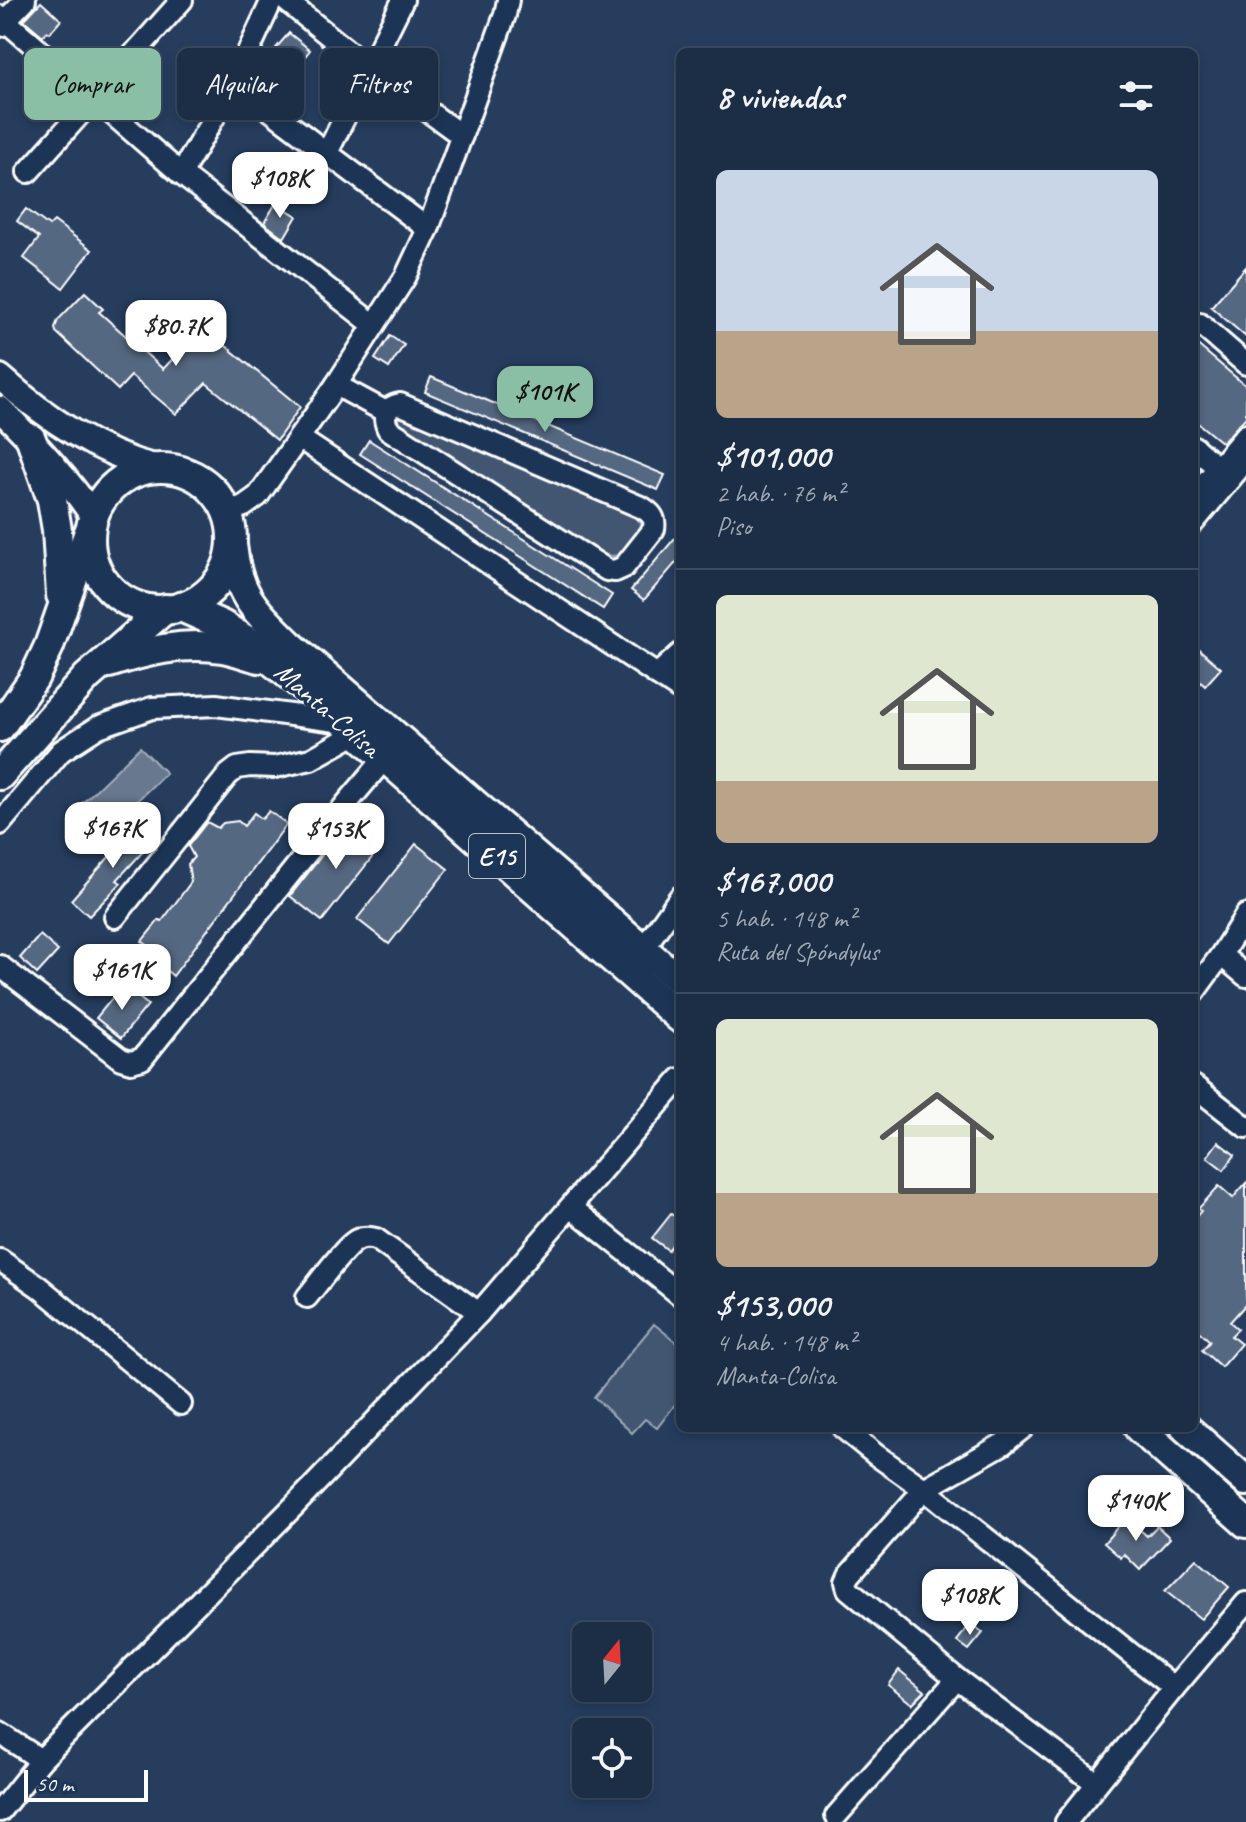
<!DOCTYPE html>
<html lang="es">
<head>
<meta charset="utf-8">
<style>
	:root { --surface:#1c2e46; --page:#25364d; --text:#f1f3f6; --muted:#a0a8b3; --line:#3a4a5f; --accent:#8abfa5 }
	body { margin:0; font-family:Caveat,sans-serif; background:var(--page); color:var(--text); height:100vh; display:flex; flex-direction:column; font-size:30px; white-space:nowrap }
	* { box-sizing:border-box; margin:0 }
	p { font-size:26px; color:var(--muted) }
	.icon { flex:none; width:44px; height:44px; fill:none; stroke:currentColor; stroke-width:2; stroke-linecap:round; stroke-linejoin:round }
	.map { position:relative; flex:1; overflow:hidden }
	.details { position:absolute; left:676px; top:48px; width:522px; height:1384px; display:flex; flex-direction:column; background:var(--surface); border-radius:12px; box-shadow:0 4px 12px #0003,0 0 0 2px var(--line) }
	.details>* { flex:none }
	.hud { position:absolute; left:24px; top:48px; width:532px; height:72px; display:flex; gap:16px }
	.needle { width:52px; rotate:18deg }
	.buttons { position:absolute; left:572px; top:1622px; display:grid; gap:16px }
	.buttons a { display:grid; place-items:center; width:80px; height:80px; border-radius:12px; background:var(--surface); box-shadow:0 4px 12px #0003,0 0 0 2px var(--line); font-size:40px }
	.scale { position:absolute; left:24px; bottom:20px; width:124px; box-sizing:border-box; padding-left:8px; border:4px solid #fff; border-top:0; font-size:22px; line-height:28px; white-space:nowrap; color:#fff; -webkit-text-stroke:6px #1d3557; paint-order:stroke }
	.price { position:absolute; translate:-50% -68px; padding:0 18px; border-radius:16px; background:#fff; color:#222; font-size:26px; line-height:52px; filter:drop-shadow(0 2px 4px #0008) }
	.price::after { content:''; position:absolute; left:50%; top:48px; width:24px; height:18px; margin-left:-12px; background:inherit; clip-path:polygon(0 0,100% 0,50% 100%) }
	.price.active { background:var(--accent); color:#111 }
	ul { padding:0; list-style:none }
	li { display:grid; align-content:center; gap:16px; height:424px; padding:0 40px }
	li+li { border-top:2px solid var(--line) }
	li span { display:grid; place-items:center; height:248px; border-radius:12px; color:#555 }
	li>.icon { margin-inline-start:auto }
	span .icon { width:144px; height:144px; fill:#fffc; stroke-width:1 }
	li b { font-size:34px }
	h2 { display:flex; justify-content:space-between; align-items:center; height:96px; padding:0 40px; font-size:34px }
	.chip { padding:0 28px; border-radius:12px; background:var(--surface); box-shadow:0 4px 12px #0003,0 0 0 2px var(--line); font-size:28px; line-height:72px }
	.chip.active { background:var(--accent); color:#111 }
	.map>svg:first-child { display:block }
</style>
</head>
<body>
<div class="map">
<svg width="1246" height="1822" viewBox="0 0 1246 1822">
	<rect width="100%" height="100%" fill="#263d5e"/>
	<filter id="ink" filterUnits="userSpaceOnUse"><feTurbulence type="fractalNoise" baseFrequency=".0125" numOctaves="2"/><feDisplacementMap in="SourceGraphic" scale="16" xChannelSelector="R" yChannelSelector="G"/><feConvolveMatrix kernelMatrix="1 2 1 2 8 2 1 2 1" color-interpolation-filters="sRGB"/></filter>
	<g filter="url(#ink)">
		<g fill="#425672" stroke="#a0aab8" stroke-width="2">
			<polygon points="402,417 634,516 641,523 640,530 620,554 614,556 605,555 398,422 398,419"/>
			<polygon points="654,1324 680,1345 680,1398 657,1428 645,1419 632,1433 594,1397"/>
		</g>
		<polygon fill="#67788e" stroke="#a4aebb" stroke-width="2" points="140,747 166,773 101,835 75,810"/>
		<g fill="#556781" stroke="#fff" stroke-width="2">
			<polygon points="41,2 61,20 50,33 47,31 43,36 24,20"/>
			<polygon points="289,33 310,50 298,65 276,48"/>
			<polygon points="276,203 297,216 284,238 264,223"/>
			<polygon points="26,209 49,226 54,221 92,250 63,288 24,258 39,238 17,221"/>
			<polygon points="1246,267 1246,337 1211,307"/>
			<polygon points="85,292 103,309 99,312 163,369 203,327 300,407 277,440 206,383 176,414 131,376 118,390 56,332 55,328 58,320"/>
			<polygon points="390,336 404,345 389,368 375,359"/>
			<polygon points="1194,342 1246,386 1246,417 1222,443 1194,420"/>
			<polygon points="431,377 665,475 658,490 425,392"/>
			<polygon points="369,440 612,595 603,609 360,454"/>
			<polygon points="680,532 680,558 644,600 631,590"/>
			<polygon points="1194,645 1221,668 1205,686 1194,676"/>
			<polygon points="269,811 287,824 173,976 159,964 164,958 142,941 159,920 162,921 191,882 188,864 194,857 188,846 207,822 218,828 223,823 238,821 244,826 254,813 262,819"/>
			<polygon points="349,821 381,846 322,921 290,896"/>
			<polygon points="140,822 157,836 117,880 121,883 89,916 71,900"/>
			<polygon points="416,844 448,869 389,944 357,919"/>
			<polygon points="40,935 58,951 37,974 20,958"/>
			<polygon points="123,985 148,1005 121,1038 96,1018"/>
			<polygon points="1218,1142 1235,1155 1224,1170 1207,1157"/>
			<polygon points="1246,1183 1246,1304 1230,1322 1238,1329 1231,1336 1241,1344 1221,1367 1202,1350 1210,1341 1194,1327 1194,1219 1201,1211 1198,1209 1219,1186 1233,1198"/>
			<polygon points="671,1214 680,1220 680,1235 668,1250 652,1238"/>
			<polygon points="1126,1517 1147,1536 1157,1526 1170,1538 1140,1570 1124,1554 1121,1558 1104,1543"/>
			<polygon points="1196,1559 1229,1587 1201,1619 1165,1591"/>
			<polygon points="971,1623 983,1633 969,1650 957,1641"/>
			<polygon points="899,1670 925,1691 912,1704 888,1685"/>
		</g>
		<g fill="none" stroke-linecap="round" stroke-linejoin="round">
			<defs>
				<g id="minor">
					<polyline points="285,0 370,69 462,136"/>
					<polyline points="0,16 181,174 374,325"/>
					<polyline points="0,26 25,0"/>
					<polyline points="234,83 428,229"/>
					<polyline points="327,153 403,0"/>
					<polyline points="28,172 182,0"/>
					<polyline points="181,174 234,83 272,0"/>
					<polyline points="1200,324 1246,364"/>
					<polyline points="336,385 386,412"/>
					<path d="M400,404L643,508C651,513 656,518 654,529L624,567L615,571L607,570L388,429C382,416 385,407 400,404Z"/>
					<polyline points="299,438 680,690"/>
					<polyline points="1194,447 1227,476"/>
					<polyline points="1194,496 1246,435"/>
					<polyline points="227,512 244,506 258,496 336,385 406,276 428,229 505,15 508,0"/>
					<polyline points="1194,522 1246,460"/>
					<polyline points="657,675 680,654"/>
					<polyline points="0,824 61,751 98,727 152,708 216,705 344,722"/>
					<polyline points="115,917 228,775 237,768 250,766 275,767 311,759 357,733"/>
					<polyline points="1221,955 1246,976"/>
					<polyline points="636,959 680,897"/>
					<polyline points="0,966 121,1059 131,1062 142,1059 347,803 385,758"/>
					<polyline points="1194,992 1221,955 1246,915"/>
					<polyline points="1194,1086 1246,1127"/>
					<polyline points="571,1207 680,1295"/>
					<polyline points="0,1260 39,1287 181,1404"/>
					<path d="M307,1297C317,1285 345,1246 357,1240C363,1237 369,1237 376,1239L479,1313"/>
					<polyline points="843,1428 876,1455 924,1489 1174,1688"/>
					<polyline points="1023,1428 1003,1444 924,1489 849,1575 846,1582 848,1589 957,1679 1096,1783"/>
					<polyline points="0,1733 41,1760"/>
					<polyline points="0,1811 41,1760 295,1505 479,1313 680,1079"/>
					<polyline points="836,1816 957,1679"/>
					<polyline points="1066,1822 1174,1688 1246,1603"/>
				</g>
				<g id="major">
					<path d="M0,377C46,418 97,453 157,468"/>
					<path d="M0,409C35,443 66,476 93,516"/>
				</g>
				<g id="highway">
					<polyline points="31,439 52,500 57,530 61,595"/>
					<circle cx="161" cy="539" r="71"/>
					<path d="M232,545C237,595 255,610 289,644L680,981"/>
					<polyline points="181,607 222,625 246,640 314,695 680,1018"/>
					<path d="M109,663C146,651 183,642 222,648C235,650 247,655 259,658"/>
					<polyline points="0,727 34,678 49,646 89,532"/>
					<polyline points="0,775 87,677 165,609"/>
					<polyline points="1139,1428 1246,1523"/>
					<polyline points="1186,1428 1246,1481"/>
				</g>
			</defs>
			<use href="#minor" stroke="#fff" stroke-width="26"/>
			<use href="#major" stroke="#fff" stroke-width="30"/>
			<use href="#highway" stroke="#fff" stroke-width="34"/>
			<use href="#minor" stroke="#1d3557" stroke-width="20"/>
			<use href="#major" stroke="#1d3557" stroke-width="24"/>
			<use href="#highway" stroke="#1d3557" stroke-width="28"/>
		</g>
	</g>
	<g text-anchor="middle" stroke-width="7" stroke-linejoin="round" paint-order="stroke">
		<rect fill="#1d3557" stroke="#bbc2cd" stroke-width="2" x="469" y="834" width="56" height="44" rx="6"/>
		<g font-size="26" font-weight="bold" fill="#fff">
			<text x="497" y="865">E15</text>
		</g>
		<g font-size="28" fill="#fff" stroke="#1d3557">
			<text transform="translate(328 709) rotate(41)" y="10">Manta-Colisa</text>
		</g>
	</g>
</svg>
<div class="buttons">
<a><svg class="needle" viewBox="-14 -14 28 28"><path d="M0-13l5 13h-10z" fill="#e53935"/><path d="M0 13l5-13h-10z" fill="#a0a8b3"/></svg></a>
<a><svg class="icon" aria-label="locate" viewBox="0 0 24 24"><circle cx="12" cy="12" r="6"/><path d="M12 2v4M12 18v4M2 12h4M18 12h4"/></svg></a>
</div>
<div class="scale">50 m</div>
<b class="price" style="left:280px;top:220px">$108K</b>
<b class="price" style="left:176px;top:368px">$80.7K</b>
<b class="price active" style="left:545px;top:434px">$101K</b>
<b class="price" style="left:113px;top:870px">$167K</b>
<b class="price" style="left:336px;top:871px">$153K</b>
<b class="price" style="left:122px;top:1012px">$161K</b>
<b class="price" style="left:1136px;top:1543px">$140K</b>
<b class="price" style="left:970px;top:1637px">$108K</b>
<div class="hud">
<a class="chip active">Comprar</a>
<a class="chip">Alquilar</a>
<a class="chip">Filtros</a>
</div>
<section class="details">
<h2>8 viviendas<svg class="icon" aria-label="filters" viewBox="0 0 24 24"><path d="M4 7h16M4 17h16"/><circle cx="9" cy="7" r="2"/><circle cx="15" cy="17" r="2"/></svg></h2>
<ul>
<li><span style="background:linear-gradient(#c9d6e8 65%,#b9a48a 0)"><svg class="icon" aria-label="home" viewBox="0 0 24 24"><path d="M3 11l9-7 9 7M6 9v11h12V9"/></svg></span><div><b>$101,000</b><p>2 hab. · 76 m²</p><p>Piso</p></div></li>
<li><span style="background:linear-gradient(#dfe7d0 75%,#b9a48a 0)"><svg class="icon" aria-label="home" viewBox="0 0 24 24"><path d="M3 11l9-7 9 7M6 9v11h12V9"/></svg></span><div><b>$167,000</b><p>5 hab. · 148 m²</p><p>Ruta del Spóndylus</p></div></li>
<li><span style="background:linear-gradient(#dfe7d0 70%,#b9a48a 0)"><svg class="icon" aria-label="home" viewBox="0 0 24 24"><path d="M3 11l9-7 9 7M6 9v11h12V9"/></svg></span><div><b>$153,000</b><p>4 hab. · 148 m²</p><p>Manta-Colisa</p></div></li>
</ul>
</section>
</div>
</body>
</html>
